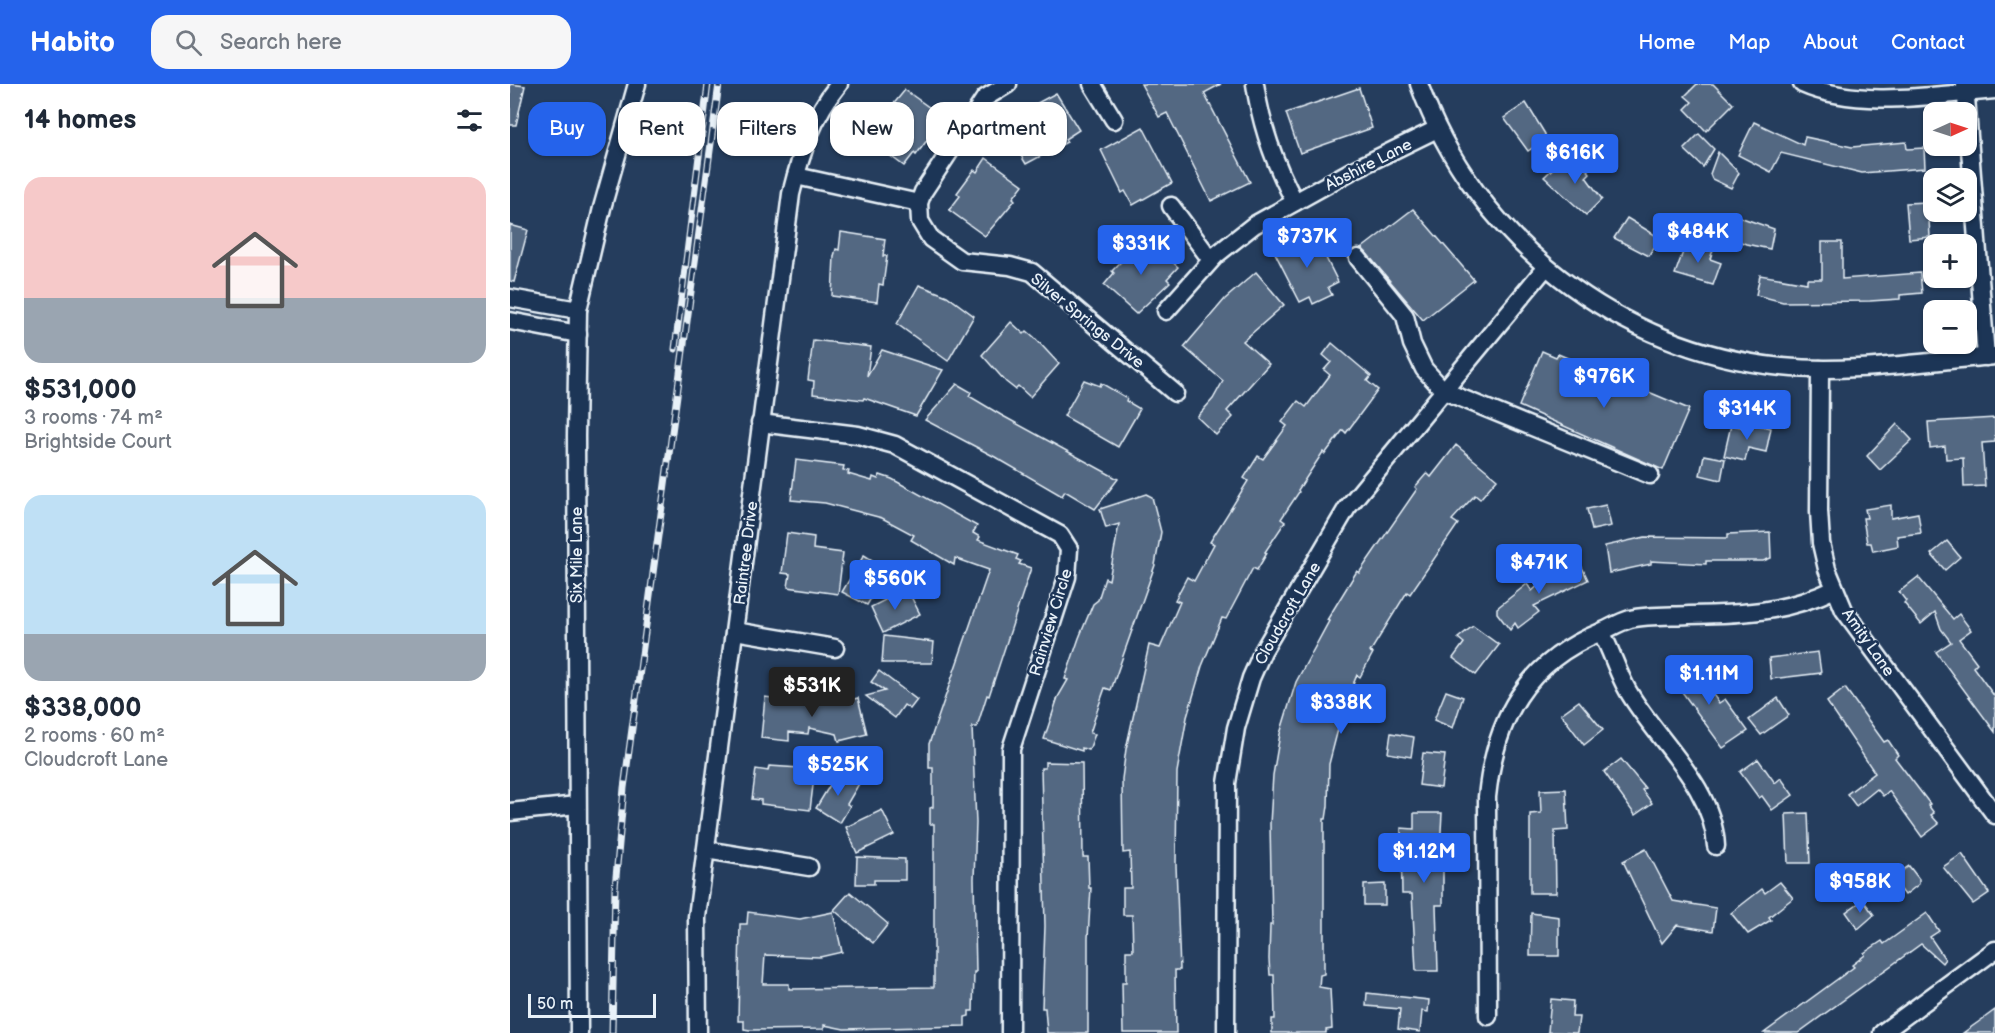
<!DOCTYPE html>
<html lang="en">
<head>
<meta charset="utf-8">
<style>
	:root { --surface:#fff; --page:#f6f6f7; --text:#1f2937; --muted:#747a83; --accent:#2563eb }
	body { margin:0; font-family:"Balsamiq Sans",sans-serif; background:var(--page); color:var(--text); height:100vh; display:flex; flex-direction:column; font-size:22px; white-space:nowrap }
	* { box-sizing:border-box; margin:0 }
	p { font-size:20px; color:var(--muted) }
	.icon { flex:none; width:33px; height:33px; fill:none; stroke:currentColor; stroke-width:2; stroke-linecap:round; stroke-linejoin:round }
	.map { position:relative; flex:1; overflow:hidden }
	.sheet { display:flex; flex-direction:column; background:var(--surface); width:510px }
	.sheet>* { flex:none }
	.hud { position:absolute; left:18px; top:18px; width:570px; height:54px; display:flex; gap:12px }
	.needle { width:39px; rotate:87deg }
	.buttons { position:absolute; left:1413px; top:18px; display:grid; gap:12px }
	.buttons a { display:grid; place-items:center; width:54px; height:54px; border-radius:12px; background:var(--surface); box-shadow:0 2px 4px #0004; font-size:30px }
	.scale { position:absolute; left:18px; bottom:15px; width:128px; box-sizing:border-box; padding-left:6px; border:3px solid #e8f1f8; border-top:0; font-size:16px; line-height:21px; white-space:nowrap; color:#e8f1f8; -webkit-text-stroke:4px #1d3557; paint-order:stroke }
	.price { position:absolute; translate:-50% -51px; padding:0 14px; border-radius:6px; background:var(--accent); color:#fff; font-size:20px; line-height:39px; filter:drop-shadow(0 2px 3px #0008) }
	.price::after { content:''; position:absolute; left:50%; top:36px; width:18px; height:14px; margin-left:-9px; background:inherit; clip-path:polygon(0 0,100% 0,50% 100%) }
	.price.selected { background:#222; color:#fff }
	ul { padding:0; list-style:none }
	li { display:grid; align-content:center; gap:12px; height:318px; padding:0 24px }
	li span { display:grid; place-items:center; height:186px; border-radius:18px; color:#555 }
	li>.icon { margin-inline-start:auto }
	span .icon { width:108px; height:108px; fill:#fffc; stroke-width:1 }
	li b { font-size:26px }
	h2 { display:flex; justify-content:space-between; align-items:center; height:72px; padding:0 24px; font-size:26px }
	.tag { padding:0 21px; border-radius:18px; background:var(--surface); box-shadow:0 2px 4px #0004; font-size:21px; line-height:54px }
	.tag.selected { background:var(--accent); color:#fff }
	header { display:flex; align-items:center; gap:36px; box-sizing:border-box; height:84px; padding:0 30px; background:var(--accent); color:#fff }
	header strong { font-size:28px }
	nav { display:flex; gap:33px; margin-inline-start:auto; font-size:21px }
	.search { width:420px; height:54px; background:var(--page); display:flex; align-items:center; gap:15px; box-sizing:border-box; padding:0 21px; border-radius:18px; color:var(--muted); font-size:22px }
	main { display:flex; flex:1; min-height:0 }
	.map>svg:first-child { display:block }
</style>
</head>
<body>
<header>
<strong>Habito</strong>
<div class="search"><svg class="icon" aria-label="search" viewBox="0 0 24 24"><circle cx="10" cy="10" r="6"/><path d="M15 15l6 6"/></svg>Search here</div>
<nav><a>Home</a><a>Map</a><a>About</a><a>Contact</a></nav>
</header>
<main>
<section class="sheet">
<h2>14 homes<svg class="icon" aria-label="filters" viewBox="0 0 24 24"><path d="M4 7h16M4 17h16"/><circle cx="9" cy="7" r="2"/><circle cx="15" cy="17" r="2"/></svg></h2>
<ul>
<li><span style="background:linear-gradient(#f6c9c9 65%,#9aa5b1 0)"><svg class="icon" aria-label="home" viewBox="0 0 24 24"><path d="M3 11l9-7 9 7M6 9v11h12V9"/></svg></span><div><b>$531,000</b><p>3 rooms · 74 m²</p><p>Brightside Court</p></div></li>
<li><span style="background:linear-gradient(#bfe0f5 75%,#9aa5b1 0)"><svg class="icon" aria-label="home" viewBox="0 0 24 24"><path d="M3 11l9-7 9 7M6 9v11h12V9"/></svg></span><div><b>$338,000</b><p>2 rooms · 60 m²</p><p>Cloudcroft Lane</p></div></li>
</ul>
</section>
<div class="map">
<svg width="1485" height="949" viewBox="0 0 1485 949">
	<rect width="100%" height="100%" fill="#253d5d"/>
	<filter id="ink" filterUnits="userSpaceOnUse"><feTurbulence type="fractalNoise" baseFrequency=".0167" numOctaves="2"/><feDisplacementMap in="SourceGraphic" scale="12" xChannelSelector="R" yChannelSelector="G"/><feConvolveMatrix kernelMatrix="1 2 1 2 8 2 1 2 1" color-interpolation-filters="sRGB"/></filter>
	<g filter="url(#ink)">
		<g fill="#536782" stroke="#e8f1f8" stroke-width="1.5">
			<polygon points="0,0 15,2 6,41 0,41"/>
			<polygon points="631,0 711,0 694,9 740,98 701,117 657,29 649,33"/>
			<polygon points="1187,0 1203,0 1223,20 1196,47 1175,25 1182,18 1175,12"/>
			<polygon points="849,4 862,44 790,69 776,29"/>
			<polygon points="395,6 431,32 421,45 424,47 406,71 404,69 394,82 359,56 367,45 364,44"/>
			<polygon points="546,9 569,46 555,55 557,58 516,80 493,42 506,33 505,31"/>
			<polygon points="1016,19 1035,50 1035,55 1018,67 994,34"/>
			<polygon points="1244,38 1293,61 1295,53 1342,63 1396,58 1397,65 1414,64 1415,84 1352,89 1271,69 1261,88 1228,71"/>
			<polygon points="633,43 662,99 623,121 615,107 612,109 591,66"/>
			<polygon points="1189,50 1204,65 1193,83 1174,65"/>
			<polygon points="1208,68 1229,89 1221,104 1202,95 1200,90"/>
			<polygon points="476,74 513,101 503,114 505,116 475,152 439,126 450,112 447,109 464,86 467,88"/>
			<polygon points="1053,75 1060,82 1067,75 1080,89 1076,93 1092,115 1076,131 1034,93"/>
			<polygon points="1418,118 1420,153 1399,155 1396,119"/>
			<polygon points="903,125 964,196 913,236 852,164"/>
			<polygon points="1215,128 1264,145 1260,165 1236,160 1208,149"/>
			<polygon points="1117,134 1150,154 1139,172 1104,154"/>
			<polygon points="0,141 18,146 4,198 0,197"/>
			<polygon points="331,148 375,155 373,172 377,172 373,201 369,200 367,218 322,212 324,172 326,165 329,166"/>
			<polygon points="803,148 828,198 818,203 822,211 803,220 800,213 790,218 764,167"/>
			<polygon points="635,153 668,183 657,195 660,198 626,230 594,201 604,189 602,187"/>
			<polygon points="1177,157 1203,166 1200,175 1211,179 1203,201 1165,190"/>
			<polygon points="1312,158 1332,158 1332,195 1410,189 1412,209 1390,211 1390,215 1360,217 1273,218 1246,211 1250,191 1297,199 1297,195 1312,195"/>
			<polygon points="746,188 774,221 733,257 759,280 717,327 723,333 706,351 687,333 703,315 713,297 674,263 715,215"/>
			<polygon points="409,201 437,212 464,232 438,277 387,240"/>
			<polygon points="501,238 514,250 517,247 524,253 549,280 520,313 508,302 505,305 496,298 472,271"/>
			<polygon points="303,256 361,263 357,292 372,266 433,286 406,332 354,314 353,316 303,310 304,297 298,296"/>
			<polygon points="822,259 861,292 857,297 868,306 836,349 833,346 815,370 813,368 788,406 789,408 771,435 775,438 755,468 757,469 747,486 743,484 716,535 712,534 692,582 677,633 667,688 666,781 670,886 665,886 666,949 613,949 612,898 616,898 616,867 623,867 622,831 613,831 613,804 621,804 620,768 613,769 612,695 616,665 639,561 650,564 670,518 665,516 677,493 684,497 704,460 700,458 738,397 734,394 748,372 753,375 777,342 772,338 788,317 796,323 820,291 814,286 821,278 813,271"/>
			<polygon points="1032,267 1046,273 1048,270 1179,325 1153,386 1009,322"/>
			<polygon points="574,296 590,302 591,299 617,314 616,317 630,325 608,363 554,332"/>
			<polygon points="447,300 461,308 459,312 491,331 608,395 585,425 555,407 552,412 485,373 415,336"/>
			<polygon points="1485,334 1485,358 1472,359 1475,402 1454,403 1453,374 1436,375 1435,362 1420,364 1418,338"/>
			<polygon points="1243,340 1261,344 1256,368 1238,364 1235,377 1214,372 1221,341 1242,345"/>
			<polygon points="1387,340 1402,356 1370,386 1357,372"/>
			<polygon points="946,361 987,395 970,415 965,411 942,436 948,440 900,510 897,508 860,568 863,569 850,593 847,591 834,622 819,680 818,722 816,735 814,735 814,890 810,891 809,903 820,905 822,945 816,946 816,949 762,949 762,935 765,935 764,891 760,891 759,875 760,841 762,841 760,740 763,691 770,650 786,598 819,537 817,536 847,487 849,489 907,405 905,403 917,389 921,393"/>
			<polygon points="1194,371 1215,375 1211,396 1190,391"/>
			<polygon points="286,376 334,382 333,386 339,387 338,390 362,397 363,393 368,395 370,391 382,395 467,442 463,449 470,453 468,456 508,471 506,475 511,477 509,480 521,484 479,612 477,611 467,643 462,643 466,739 464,795 466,888 464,888 463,927 459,927 459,932 455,933 455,942 334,945 314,941 314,945 240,946 234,945 234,937 228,937 230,840 237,840 238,828 290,835 323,828 332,868 310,873 255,871 253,900 279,900 279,905 424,903 424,740 420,740 420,724 423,723 423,684 419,684 419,660 479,486 445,474 444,481 401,456 404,451 372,434 315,419 281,416"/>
			<polygon points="636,410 642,413 651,448 645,481 601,606 595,604 589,621 580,649 585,650 579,666 572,664 572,667 534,655 548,613 558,596 555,595 569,554 583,520 588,516 595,494 599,496 609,440 596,444 590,425"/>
			<polygon points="1096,421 1101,442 1082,446 1077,425"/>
			<polygon points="1381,421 1381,434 1408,429 1411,449 1387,452 1388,462 1363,467 1361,459 1357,459 1353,434 1357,434 1355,425"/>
			<polygon points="1260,448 1261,474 1253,477 1196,477 1196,480 1141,477 1141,480 1099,489 1095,462 1135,453 1218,454 1218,450"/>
			<polygon points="277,449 304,453 303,465 333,469 328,510 278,503 280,490 272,489"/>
			<polygon points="1437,457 1450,473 1435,486 1421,470"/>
			<polygon points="354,471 378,486 357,521 332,508"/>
			<polygon points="1069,477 1078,496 1024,522 1029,528 1008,544 1005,539 1000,546 987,529 987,524 1017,500 1022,507 1040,491"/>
			<polygon points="1408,493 1443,535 1449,530 1461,546 1449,555 1467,579 1463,583 1485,613 1485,648 1426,568 1441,558 1431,545 1425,528 1411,540 1394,519 1396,517 1389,508"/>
			<polygon points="397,505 410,530 373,549 361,523"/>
			<polygon points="963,542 989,561 966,591 943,574 954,559 948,554"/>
			<polygon points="374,552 424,558 422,579 372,579"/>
			<polygon points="1308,568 1311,589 1261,595 1259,574"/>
			<polygon points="1178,576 1209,619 1215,615 1238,647 1213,664 1159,590"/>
			<polygon points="369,587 407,616 400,625 394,621 385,634 356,612 375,607 361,598"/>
			<polygon points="1335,604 1374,658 1378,656 1388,671 1385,674 1420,720 1418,721 1424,729 1421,731 1429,740 1412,753 1379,707 1373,712 1367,705 1346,722 1337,710 1365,689 1317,618"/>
			<polygon points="936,607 953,613 943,644 924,636"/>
			<polygon points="287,611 317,617 332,614 333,618 348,614 357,650 329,657 327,650 299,644 298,650 279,648 279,657 251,654 255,613 286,617"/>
			<polygon points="1268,614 1279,631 1251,651 1239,636"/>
			<polygon points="1069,617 1093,646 1074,661 1051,630"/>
			<polygon points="881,649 904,653 901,673 878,669"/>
			<polygon points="913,669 935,671 931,704 909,701"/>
			<polygon points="1111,675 1135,704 1132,706 1142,719 1125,731 1094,688"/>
			<polygon points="1248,675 1265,699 1271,694 1283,711 1262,726 1252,712 1249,714 1230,688"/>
			<polygon points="535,678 572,679 573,773 578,773 579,804 581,804 578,854 578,949 537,949 535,924 532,924 535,842 531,684 535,684"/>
			<polygon points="259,682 305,685 300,726 251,720 251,716 242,715 246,685 258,687"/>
			<polygon points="336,689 350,698 337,720 340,722 330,739 306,724 326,691 332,696"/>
			<polygon points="1056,705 1058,746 1045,747 1046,809 1020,809 1020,730 1031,729 1030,706"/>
			<polygon points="372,726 384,751 347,769 336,743"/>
			<polygon points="904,729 932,729 929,783 933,783 933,821 926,821 928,887 906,887 902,810 892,810 891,744 904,745"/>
			<polygon points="1298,729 1300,779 1278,779 1276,730"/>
			<polygon points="1136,765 1163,817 1206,824 1203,847 1167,841 1152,859 1113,777"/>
			<polygon points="1452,770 1479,809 1463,820 1433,783"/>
			<polygon points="347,773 395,775 395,796 364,796 364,800 346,800"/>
			<polygon points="1399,782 1409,795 1409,800 1395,811 1382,794"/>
			<polygon points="1270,798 1283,814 1259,833 1261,836 1238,850 1221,829 1252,805 1255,809"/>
			<polygon points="875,800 875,821 854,821 854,801"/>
			<polygon points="340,808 378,840 363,859 324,826"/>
			<polygon points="1353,816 1364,831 1348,845 1336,828"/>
			<polygon points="1021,829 1049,833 1049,872 1020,872"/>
			<polygon points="1417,829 1429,847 1420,853 1435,875 1432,879 1411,860 1288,949 1254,949 1344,883 1342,881 1355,871 1354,869 1372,857 1374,860"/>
			<polygon points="857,909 919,916 918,928 912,927 910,948 888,945 890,925 856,922"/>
			<polygon points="1041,915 1063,917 1062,933 1069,933 1067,949 1038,948"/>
			<polygon points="1485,926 1485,949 1453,949 1474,934"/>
		</g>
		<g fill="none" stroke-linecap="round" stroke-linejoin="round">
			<defs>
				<g id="minor">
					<polyline points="498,0 475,14 413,108 409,119 410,137 421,155 452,177 500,182 522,188 665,309"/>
					<polyline points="582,0 604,36"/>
					<path d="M745,0C751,42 765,81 785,118"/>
					<path d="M909,0C964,155 1109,267 1272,283C1342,290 1415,277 1485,272"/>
					<path d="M1292,0C1348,25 1425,11 1485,6"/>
					<polyline points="1455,0 1476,273"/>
					<polyline points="286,92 409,119"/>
					<polyline points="661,122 701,176"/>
					<polyline points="848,174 895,232 902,260 914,285 934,307 1140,391"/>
					<polyline points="0,214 68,226"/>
					<polyline points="656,227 706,171 744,141 843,86 927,45"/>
					<polyline points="0,237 68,250"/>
					<polyline points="1310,285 1309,427 1311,459 1317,485 1334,526 1485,731"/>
					<polyline points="250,339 348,351 385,361 550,451 559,465 557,493 501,665 500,949"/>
					<polyline points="225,547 325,564"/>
					<path d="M1091,548C1102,567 1107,588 1118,607C1147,657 1203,701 1206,762"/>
					<polyline points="0,728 67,721"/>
					<polyline points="196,766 299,783"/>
					<path d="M978,932L977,713C985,635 1016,578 1091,548C1100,544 1110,538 1120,535C1138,531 1160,532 1179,531C1233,530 1275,529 1325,505"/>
					<polyline points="69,949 66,352 68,226 92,124 127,0"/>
					<path d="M188,949L187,833L281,110C291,70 302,33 329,0"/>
					<polyline points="716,949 717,699 726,644 741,594 753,567 837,424 1036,183"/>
					<polyline points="1372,949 1485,866"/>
				</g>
			</defs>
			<use href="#minor" stroke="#e8f1f8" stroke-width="21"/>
			<use href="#minor" stroke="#1d3557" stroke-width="16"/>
			<defs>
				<g id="rail">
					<polyline points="165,265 198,0"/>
					<polyline points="102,949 105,804 114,704 209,0"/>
				</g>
			</defs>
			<use href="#rail" stroke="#e8f1f8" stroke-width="7"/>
			<use href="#rail" stroke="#1d3557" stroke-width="4.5" stroke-dasharray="14" stroke-linecap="butt"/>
		</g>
	</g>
	<g text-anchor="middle" stroke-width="5" stroke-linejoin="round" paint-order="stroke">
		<g font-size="16" fill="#e8f1f8" stroke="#1d3557">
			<text transform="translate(858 80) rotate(-27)" y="6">Abshire Lane</text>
			<text transform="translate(578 236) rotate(39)" y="6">Silver Springs Drive</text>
			<text transform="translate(235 469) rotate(-83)" y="6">Raintree Drive</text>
			<text transform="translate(66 471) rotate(-90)" y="6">Six Mile Lane</text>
			<text transform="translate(777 529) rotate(-60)" y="6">Cloudcroft Lane</text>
			<text transform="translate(540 538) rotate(-73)" y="6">Rainview Circle</text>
			<text transform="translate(1359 558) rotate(55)" y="6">Amity Lane</text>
		</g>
	</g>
</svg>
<div class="buttons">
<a><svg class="needle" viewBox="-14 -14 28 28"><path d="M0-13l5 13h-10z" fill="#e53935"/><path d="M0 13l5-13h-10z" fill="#747a83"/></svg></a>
<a><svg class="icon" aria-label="layers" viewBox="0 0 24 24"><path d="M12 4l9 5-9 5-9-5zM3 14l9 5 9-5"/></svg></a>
<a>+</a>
<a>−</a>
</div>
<div class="scale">50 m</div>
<b class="price" style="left:1065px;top:101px">$616K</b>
<b class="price" style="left:1188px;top:180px">$484K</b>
<b class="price" style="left:797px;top:185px">$737K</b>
<b class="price" style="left:631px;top:192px">$331K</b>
<b class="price" style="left:1094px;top:325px">$976K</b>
<b class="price" style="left:1237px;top:357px">$314K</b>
<b class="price" style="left:1029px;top:511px">$471K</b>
<b class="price" style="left:385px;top:527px">$560K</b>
<b class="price" style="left:1199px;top:622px">$1.11M</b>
<b class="price selected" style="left:302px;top:634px">$531K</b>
<b class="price" style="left:831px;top:651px">$338K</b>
<b class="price" style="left:328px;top:713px">$525K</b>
<b class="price" style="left:914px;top:800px">$1.12M</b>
<b class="price" style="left:1350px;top:830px">$958K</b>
<div class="hud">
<a class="tag selected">Buy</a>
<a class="tag">Rent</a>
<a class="tag">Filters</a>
<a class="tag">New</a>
<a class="tag">Apartment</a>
</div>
</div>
</main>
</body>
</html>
